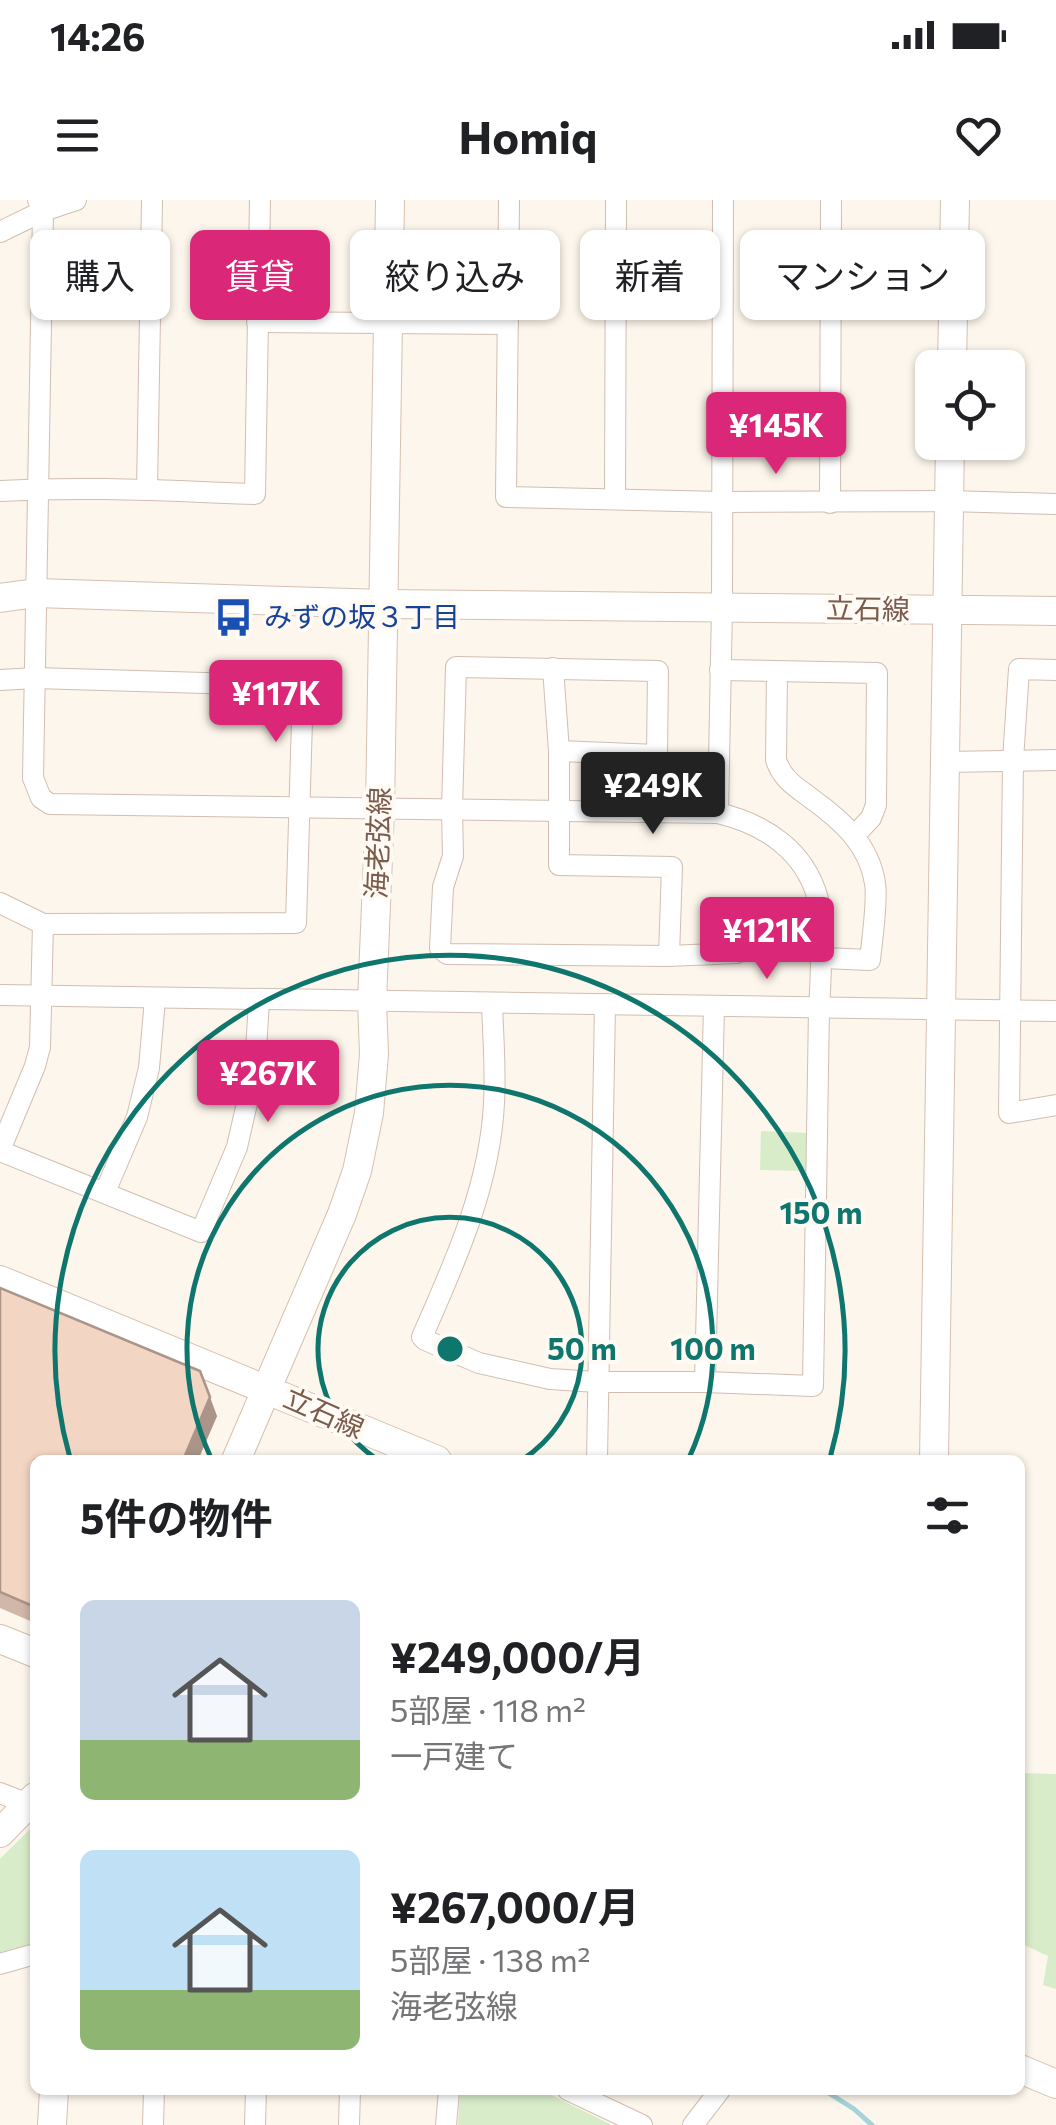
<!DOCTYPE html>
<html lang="ja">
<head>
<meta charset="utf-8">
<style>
	:root { --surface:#fff; --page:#f6f6f6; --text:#202124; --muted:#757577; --accent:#db2777 }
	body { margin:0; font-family:Commissioner,"Noto Sans JP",sans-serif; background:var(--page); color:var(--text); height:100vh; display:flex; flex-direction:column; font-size:38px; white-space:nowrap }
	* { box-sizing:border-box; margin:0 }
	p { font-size:32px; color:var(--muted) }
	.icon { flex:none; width:55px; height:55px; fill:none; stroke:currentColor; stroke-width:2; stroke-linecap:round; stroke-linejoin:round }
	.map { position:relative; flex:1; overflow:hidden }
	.drawer { position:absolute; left:30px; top:1255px; width:995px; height:640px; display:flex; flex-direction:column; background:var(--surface); border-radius:15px; box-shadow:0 2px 8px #0004 }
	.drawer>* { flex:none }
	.banner { position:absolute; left:30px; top:30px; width:998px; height:90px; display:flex; gap:20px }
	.fabs { position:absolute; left:915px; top:150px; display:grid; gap:20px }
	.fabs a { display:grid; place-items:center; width:110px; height:110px; border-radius:15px; background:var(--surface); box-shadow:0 2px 8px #0004; font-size:50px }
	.price { position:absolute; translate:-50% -85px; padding:0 22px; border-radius:10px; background:var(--accent); color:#fff; font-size:32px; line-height:65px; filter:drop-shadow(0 2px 5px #0008) }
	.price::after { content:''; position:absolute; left:50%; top:60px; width:30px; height:22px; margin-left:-15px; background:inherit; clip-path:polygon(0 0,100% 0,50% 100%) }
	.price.selected { background:#222; color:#fff }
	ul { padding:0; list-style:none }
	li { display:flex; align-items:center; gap:30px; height:250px; padding:0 50px }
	li span { display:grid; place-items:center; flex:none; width:280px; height:200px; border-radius:15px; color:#555 }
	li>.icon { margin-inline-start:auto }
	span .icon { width:120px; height:120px; fill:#fffc; stroke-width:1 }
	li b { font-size:42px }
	h2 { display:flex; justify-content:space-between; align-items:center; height:120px; padding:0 50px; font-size:42px }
	.pill { padding:0 35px; border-radius:15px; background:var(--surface); box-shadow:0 2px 8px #0004; font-size:35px; line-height:90px }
	.pill.selected { background:var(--accent); color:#fff }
	.status { display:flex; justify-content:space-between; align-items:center; height:70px; padding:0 50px; background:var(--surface); direction:ltr }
	.status svg { height:28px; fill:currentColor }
	header { display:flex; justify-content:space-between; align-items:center; height:130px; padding:0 50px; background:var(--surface); font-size:45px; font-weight:700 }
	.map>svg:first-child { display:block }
</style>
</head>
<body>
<div class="status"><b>14:26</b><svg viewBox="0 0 49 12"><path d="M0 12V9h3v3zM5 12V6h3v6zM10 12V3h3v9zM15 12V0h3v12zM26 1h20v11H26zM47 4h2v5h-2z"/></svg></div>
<header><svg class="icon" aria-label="menu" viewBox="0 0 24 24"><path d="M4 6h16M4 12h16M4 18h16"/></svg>Homiq<svg class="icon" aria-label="heart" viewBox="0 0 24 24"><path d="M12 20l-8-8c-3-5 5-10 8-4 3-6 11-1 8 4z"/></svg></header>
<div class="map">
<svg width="1056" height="1925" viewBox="0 0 1056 1925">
	<rect width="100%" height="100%" fill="#fdf6ec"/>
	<g fill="#d8ecc9">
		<polygon points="761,931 807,933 807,971 760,970"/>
		<polygon points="1020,1573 1056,1574 1056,1789 1043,1785 1048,1756 1020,1743"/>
		<polygon points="35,1624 35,1746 0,1755 0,1659"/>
		<polygon points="460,1890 541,1890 612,1925 458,1925"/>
	</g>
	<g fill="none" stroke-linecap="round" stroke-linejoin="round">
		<polyline stroke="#a5d3da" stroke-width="5" points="824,1890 854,1909 872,1925"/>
		<defs>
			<g id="street">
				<path d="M38,0L43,11L33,578L41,598L50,604L718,613C765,624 805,651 818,699C820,707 820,715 820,722C822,751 821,779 819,808L813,1186L705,1182H597L550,1179L479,1163L425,1140L422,1137C455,1062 490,986 494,903C496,870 493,836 492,803"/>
				<polyline points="509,0 506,297 722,302 949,301 1056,304"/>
				<polyline points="0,32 43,11 76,0"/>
				<polyline points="257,122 508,124"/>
				<polyline points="147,290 152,0"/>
				<path d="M0,291C85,286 170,291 255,294L260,0"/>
				<polyline points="615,299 616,0"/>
				<polyline points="830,303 831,0"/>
				<polyline points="553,468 559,551 559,665 672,667 669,756"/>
				<polyline points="720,470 877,473 876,605 871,618 855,635"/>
				<polyline points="1056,470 1019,469 1013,560 1009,913 1056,905"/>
				<path d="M777,472L776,560C782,579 796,587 812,599C841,620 869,644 875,683C878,700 872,740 870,760L823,758"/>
				<polyline points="0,480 35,478 303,486 296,723 43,724 0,703"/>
				<polyline points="559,551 657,555 658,471 456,467 452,609 453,656 443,687 440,748 447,754 669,756 737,753"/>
				<polyline points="945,562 1056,560"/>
				<polyline points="718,613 722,407 723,0"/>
				<polyline points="0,795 1056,811"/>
				<polyline points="0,950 35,866 40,847 43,724"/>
				<polyline points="0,951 201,1032 237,947 255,868 259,800"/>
				<polyline points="105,992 137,917 149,868 155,799"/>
				<polyline points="705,1182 714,806"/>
				<polyline points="597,1260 605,804"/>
				<polyline points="0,1593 28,1604"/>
				<polyline points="0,1764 35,1754"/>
				<polyline points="568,1890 642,1925"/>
				<polyline points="153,1925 154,1890"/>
				<polyline points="255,1925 256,1890"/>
				<polyline points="349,1925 350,1890"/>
				<polyline points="446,1925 449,1890"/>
				<polyline points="693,1925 720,1890"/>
			</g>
			<g id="secondary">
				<polyline points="952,168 955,0"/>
				<polyline points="0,398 36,393 383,404 1056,411"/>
				<polyline points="0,1080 437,1260"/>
				<polyline points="236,1260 342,1014 357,971 369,913 374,854 372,801 380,609 390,0"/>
				<polyline points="934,1260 950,242"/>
				<polyline points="0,1439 35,1453"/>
				<polyline points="0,1633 35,1597"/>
				<polyline points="1020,1869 1056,1884"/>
				<polyline points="52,1925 54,1890"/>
			</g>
		</defs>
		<use href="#street" stroke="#d1beb0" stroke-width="22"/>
		<use href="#secondary" stroke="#d6c0b0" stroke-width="30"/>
		<use href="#street" stroke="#fff" stroke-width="20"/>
		<use href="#secondary" stroke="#fff" stroke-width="28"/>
	</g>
	<polygon fill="#d1b7a8" points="0,1088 217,1216 198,1260 35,1260 35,1423 0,1408"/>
	<polygon fill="#aa9588" points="210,1197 217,1216 198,1260 183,1260"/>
	<polygon fill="#f3d5c3" stroke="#aa9588" stroke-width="2.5" points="0,1088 200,1171 210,1197 183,1260 35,1260 35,1407 0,1392"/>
	<g fill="none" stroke="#0f766e" stroke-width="5">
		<path d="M378 1260A132 132 0 1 1 522 1260"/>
		<path d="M211 1258A263 263 0 1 1 689 1258"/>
		<path d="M70 1258A395 395 0 1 1 830 1258"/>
	</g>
	<defs>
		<symbol id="bus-bare" viewBox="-9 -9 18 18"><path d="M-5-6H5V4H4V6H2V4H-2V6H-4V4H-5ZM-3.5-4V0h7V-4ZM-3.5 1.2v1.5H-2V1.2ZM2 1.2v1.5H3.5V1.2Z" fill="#1a4fb4" stroke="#fffaf3" stroke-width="2.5" paint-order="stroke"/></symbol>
	</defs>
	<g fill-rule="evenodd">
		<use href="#bus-bare" x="206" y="390" width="55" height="55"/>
	</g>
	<g text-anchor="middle" stroke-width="8" stroke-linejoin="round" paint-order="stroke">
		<g font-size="28" fill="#7a5c4d" stroke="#fffaf3">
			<text transform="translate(868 409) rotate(1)" y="10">立石線</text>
			<text transform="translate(378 643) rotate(-88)" y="10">海老弦線</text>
			<text transform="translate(324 1213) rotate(24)" y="10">立石線</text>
		</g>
		<g font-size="28" fill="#164399" stroke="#fffaf3" text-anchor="start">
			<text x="264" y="427">みずの坂３丁目</text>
		</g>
	</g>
	<circle cx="450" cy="1149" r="15" fill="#0f766e" stroke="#fffaf3" stroke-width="5"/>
	<g font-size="30" text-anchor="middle" font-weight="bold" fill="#0f766e" stroke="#fffaf3" stroke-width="8" stroke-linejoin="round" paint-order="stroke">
		<text x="821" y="1024">150 m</text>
		<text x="582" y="1160">50 m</text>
		<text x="713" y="1160">100 m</text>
	</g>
</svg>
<div class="fabs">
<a><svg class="icon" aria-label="locate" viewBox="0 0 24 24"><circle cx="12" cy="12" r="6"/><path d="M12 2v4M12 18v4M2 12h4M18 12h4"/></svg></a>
</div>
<b class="price" style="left:776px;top:277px">¥145K</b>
<b class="price" style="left:276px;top:545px">¥117K</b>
<b class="price selected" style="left:653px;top:637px">¥249K</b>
<b class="price" style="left:767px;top:782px">¥121K</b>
<b class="price" style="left:268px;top:925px">¥267K</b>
<div class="banner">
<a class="pill">購入</a>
<a class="pill selected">賃貸</a>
<a class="pill">絞り込み</a>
<a class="pill">新着</a>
<a class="pill">マンション</a>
</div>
<section class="drawer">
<h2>5件の物件<svg class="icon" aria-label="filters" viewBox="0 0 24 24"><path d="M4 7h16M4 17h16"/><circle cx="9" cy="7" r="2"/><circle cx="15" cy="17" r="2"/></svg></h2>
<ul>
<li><span style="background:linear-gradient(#c9d6e8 70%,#8fb573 0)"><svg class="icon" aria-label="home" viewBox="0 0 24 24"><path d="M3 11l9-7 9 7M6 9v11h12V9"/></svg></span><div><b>¥249,000/月</b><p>5部屋 · 118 m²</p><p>一戸建て</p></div></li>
<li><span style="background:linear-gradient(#bfe0f5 70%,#8fb573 0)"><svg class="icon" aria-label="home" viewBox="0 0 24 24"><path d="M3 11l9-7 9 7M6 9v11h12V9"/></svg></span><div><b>¥267,000/月</b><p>5部屋 · 138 m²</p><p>海老弦線</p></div></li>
</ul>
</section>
</div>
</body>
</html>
